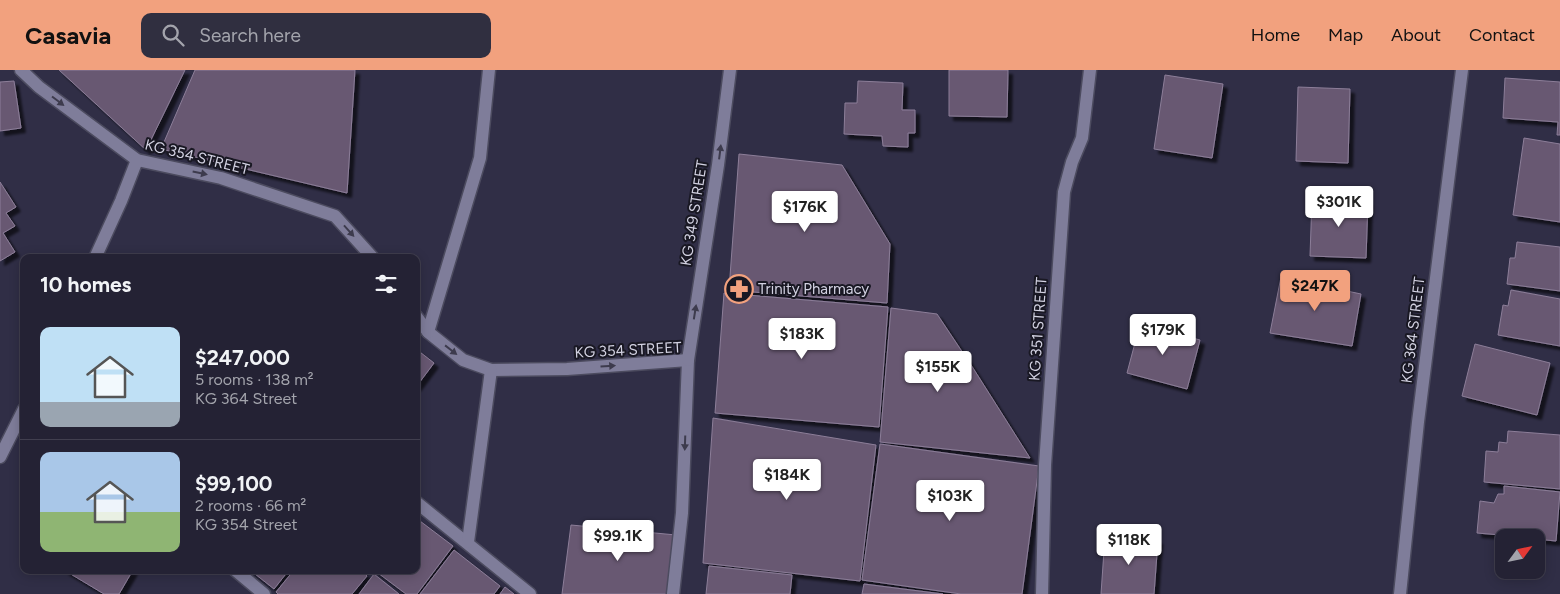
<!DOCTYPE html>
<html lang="en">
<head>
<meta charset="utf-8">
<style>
	:root { --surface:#242234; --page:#302f40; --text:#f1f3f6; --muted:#a3a4ac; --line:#413f4f; --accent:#f2a17e }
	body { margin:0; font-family:Figtree,sans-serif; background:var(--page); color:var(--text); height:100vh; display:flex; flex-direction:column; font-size:19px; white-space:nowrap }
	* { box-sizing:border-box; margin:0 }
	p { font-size:16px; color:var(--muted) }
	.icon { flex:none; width:28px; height:28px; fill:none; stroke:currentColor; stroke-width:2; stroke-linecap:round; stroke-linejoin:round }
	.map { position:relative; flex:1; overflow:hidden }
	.details { position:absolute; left:20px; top:184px; width:400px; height:320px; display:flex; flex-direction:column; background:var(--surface); border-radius:10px; box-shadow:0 2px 12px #0003,0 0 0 1px var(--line) }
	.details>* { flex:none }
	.needle { width:32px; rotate:57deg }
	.fabs { position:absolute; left:1495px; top:459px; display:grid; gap:10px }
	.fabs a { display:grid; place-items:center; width:50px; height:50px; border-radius:10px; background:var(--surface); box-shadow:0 2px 12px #0003,0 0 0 1px var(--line); font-size:25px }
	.price { position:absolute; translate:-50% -42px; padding:0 11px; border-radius:5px; background:#fff; color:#222; font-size:16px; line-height:32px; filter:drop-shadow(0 1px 2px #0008) }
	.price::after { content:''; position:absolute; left:50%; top:30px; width:15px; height:11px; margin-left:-8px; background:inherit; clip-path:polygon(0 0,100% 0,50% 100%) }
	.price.on { background:var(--accent); color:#111 }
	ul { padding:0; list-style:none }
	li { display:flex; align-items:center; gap:15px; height:125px; padding:0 20px }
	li+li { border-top:1px solid var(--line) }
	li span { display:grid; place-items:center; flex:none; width:140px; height:100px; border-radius:10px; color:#555 }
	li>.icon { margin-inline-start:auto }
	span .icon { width:60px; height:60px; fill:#fffc; stroke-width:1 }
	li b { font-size:21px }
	h2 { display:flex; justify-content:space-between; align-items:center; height:60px; padding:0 20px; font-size:21px }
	header { display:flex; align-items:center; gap:30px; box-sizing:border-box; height:70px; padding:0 25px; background:var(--accent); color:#111 }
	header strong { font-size:24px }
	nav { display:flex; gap:28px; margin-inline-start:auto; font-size:18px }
	.search { width:350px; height:45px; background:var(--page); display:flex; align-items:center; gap:12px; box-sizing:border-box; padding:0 18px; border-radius:10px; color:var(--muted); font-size:19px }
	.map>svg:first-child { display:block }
</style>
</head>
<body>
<header>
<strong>Casavia</strong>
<div class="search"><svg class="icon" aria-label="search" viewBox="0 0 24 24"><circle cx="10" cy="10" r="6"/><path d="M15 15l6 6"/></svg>Search here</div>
<nav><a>Home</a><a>Map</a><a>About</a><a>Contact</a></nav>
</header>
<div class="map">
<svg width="1560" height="524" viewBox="0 0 1560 524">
	<defs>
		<filter id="shadow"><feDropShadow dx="4.5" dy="4.5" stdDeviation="1" flood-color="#0009"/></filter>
	</defs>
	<rect width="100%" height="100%" fill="#302e46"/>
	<g fill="#675972" stroke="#8d7e99" filter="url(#shadow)">
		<polygon points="59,0 185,0 146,80"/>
		<polygon points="195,0 355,0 347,123 161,79"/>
		<polygon points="949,0 1008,0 1007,47 949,46"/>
		<polygon points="1165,5 1223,14 1212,88 1154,79"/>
		<polygon points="1505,8 1560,12 1560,65 1557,65 1558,52 1503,48"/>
		<polygon points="14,11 21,58 0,61 0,12"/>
		<polygon points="858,11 903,13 902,40 915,40 915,63 908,63 908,77 883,76 882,66 844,64 845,33 857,33"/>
		<polygon points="1298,17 1350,19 1348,93 1296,91"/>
		<polygon points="1524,68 1560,74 1560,152 1513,145"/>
		<polygon points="739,84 842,95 890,174 887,233 729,220"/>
		<polygon points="0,112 16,137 6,143 15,156 3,163 15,182 0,191"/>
		<polygon points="1312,129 1368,131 1366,188 1310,186"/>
		<polygon points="1517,172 1560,177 1560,221 1507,214 1510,188 1515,188"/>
		<polygon points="1281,207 1361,224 1352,276 1270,263"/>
		<polygon points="1511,220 1560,229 1560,276 1498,265 1503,235 1508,236"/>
		<polygon points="724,223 888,237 879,357 715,343"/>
		<polygon points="891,238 937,244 973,298 1030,388 880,372"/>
		<polygon points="1140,254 1200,270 1187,319 1127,303"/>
		<polygon points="1475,274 1550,293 1537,345 1462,326"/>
		<polygon points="416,279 434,293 416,317"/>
		<polygon points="713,348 876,375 860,511 703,493"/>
		<polygon points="1508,361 1560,365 1560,419 1484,412 1486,381 1498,382 1499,372 1507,373"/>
		<polygon points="880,374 1039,396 1022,524 961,524 862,510"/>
		<polygon points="1504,416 1560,422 1556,471 1536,469 1536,468 1477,463 1480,431 1494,433 1498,424 1504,424"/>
		<polygon points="416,448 453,476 417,524 406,524 374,500 416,500"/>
		<polygon points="571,455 676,465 668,524 562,524"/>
		<polygon points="1105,466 1158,470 1154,524 1101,524"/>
		<polygon points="454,480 500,516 494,524 420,524"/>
		<polygon points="709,496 792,505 790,524 706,524"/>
		<polygon points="64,500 133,500 119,524 104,524"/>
		<polygon points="250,500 289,500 274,519"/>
		<polygon points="294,500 361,500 367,506 352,524 278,524 276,522"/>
		<polygon points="374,504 399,524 359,524"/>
		<polygon points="864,514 943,524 862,524"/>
		<polygon points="505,517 514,524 500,524"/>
	</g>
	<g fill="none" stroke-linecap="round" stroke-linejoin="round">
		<defs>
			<g id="street">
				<polyline points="21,0 39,17 137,90 221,108 335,146 373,188"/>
				<polyline points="95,188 121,131 137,90"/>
				<polyline points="416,246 428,262 463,290 491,300 567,299 688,290 682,443 673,524"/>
				<polyline points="428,262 480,88 489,0"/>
				<polyline points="688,290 718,95 730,0"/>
				<polyline points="0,387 24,339"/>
				<polyline points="416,432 530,524"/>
				<polyline points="468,472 491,300"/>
				<polyline points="235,500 264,524"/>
				<polyline points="1042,524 1045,395 1064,122 1072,92 1082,68 1090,0"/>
				<polyline points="1400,524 1418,352 1462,0"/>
			</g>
		</defs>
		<use href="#street" stroke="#4c4b5f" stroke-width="15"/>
		<use href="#street" stroke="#7f7d9a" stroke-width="12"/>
	</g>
	<defs><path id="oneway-solid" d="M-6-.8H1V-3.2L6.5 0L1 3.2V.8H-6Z" transform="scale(1.25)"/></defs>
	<g fill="#3d3b4d">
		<use href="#oneway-solid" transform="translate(58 31) rotate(37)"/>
		<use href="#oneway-solid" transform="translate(720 82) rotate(-83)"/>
		<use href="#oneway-solid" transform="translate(200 103) rotate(12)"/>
		<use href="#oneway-solid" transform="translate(349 161) rotate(48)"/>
		<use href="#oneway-solid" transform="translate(695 242) rotate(-81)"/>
		<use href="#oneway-solid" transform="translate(451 280) rotate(38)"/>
		<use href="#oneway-solid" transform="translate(608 296) rotate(-4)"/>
		<use href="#oneway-solid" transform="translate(685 373) rotate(92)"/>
	</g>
	<defs>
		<symbol id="pharmacy-ring" viewBox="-11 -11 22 22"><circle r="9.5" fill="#191823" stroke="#f2a17e" stroke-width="1.5"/><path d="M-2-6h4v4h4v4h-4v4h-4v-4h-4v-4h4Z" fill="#f2a17e"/></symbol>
	</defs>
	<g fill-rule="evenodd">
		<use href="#pharmacy-ring" x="723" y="203" width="32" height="32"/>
	</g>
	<g text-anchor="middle" stroke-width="4" stroke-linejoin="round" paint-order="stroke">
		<g font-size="15" fill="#d3d2e2" stroke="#191823">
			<text transform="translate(197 87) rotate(14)" y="5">KG 354 STREET</text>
			<text transform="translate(694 143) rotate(-81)" y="5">KG 349 STREET</text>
			<text transform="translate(1038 259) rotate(-86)" y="5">KG 351 STREET</text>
			<text transform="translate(1413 260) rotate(-83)" y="5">KG 364 STREET</text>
			<text transform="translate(628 280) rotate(-3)" y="5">KG 354 STREET</text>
		</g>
		<g font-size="15" fill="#d3d2e2" stroke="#191823" text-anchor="start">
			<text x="758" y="224">Trinity Pharmacy</text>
		</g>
	</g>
</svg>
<div class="fabs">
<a><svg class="needle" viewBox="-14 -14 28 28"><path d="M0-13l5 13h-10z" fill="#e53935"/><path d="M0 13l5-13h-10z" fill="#a3a4ac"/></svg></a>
</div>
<b class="price" style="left:1339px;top:158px">$301K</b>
<b class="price" style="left:805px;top:163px">$176K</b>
<b class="price on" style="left:1315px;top:242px">$247K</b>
<b class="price" style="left:1163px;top:286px">$179K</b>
<b class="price" style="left:802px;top:290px">$183K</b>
<b class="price" style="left:938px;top:323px">$155K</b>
<b class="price" style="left:787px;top:431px">$184K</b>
<b class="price" style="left:950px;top:452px">$103K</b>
<b class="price" style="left:618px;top:492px">$99.1K</b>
<b class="price" style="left:1129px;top:496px">$118K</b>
<section class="details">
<h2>10 homes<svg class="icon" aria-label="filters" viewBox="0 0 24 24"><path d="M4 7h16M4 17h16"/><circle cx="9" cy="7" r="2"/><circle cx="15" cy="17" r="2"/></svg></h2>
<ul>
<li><span style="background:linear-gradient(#bfe0f5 75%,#9aa5b1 0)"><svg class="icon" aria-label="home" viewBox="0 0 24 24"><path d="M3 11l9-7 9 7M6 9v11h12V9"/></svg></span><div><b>$247,000</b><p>5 rooms · 138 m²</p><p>KG 364 Street</p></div></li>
<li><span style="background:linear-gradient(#a9c7e8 60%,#8fb573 0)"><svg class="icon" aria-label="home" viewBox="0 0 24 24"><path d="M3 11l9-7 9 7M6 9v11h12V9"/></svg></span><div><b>$99,100</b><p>2 rooms · 66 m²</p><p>KG 354 Street</p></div></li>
</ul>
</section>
</div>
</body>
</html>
